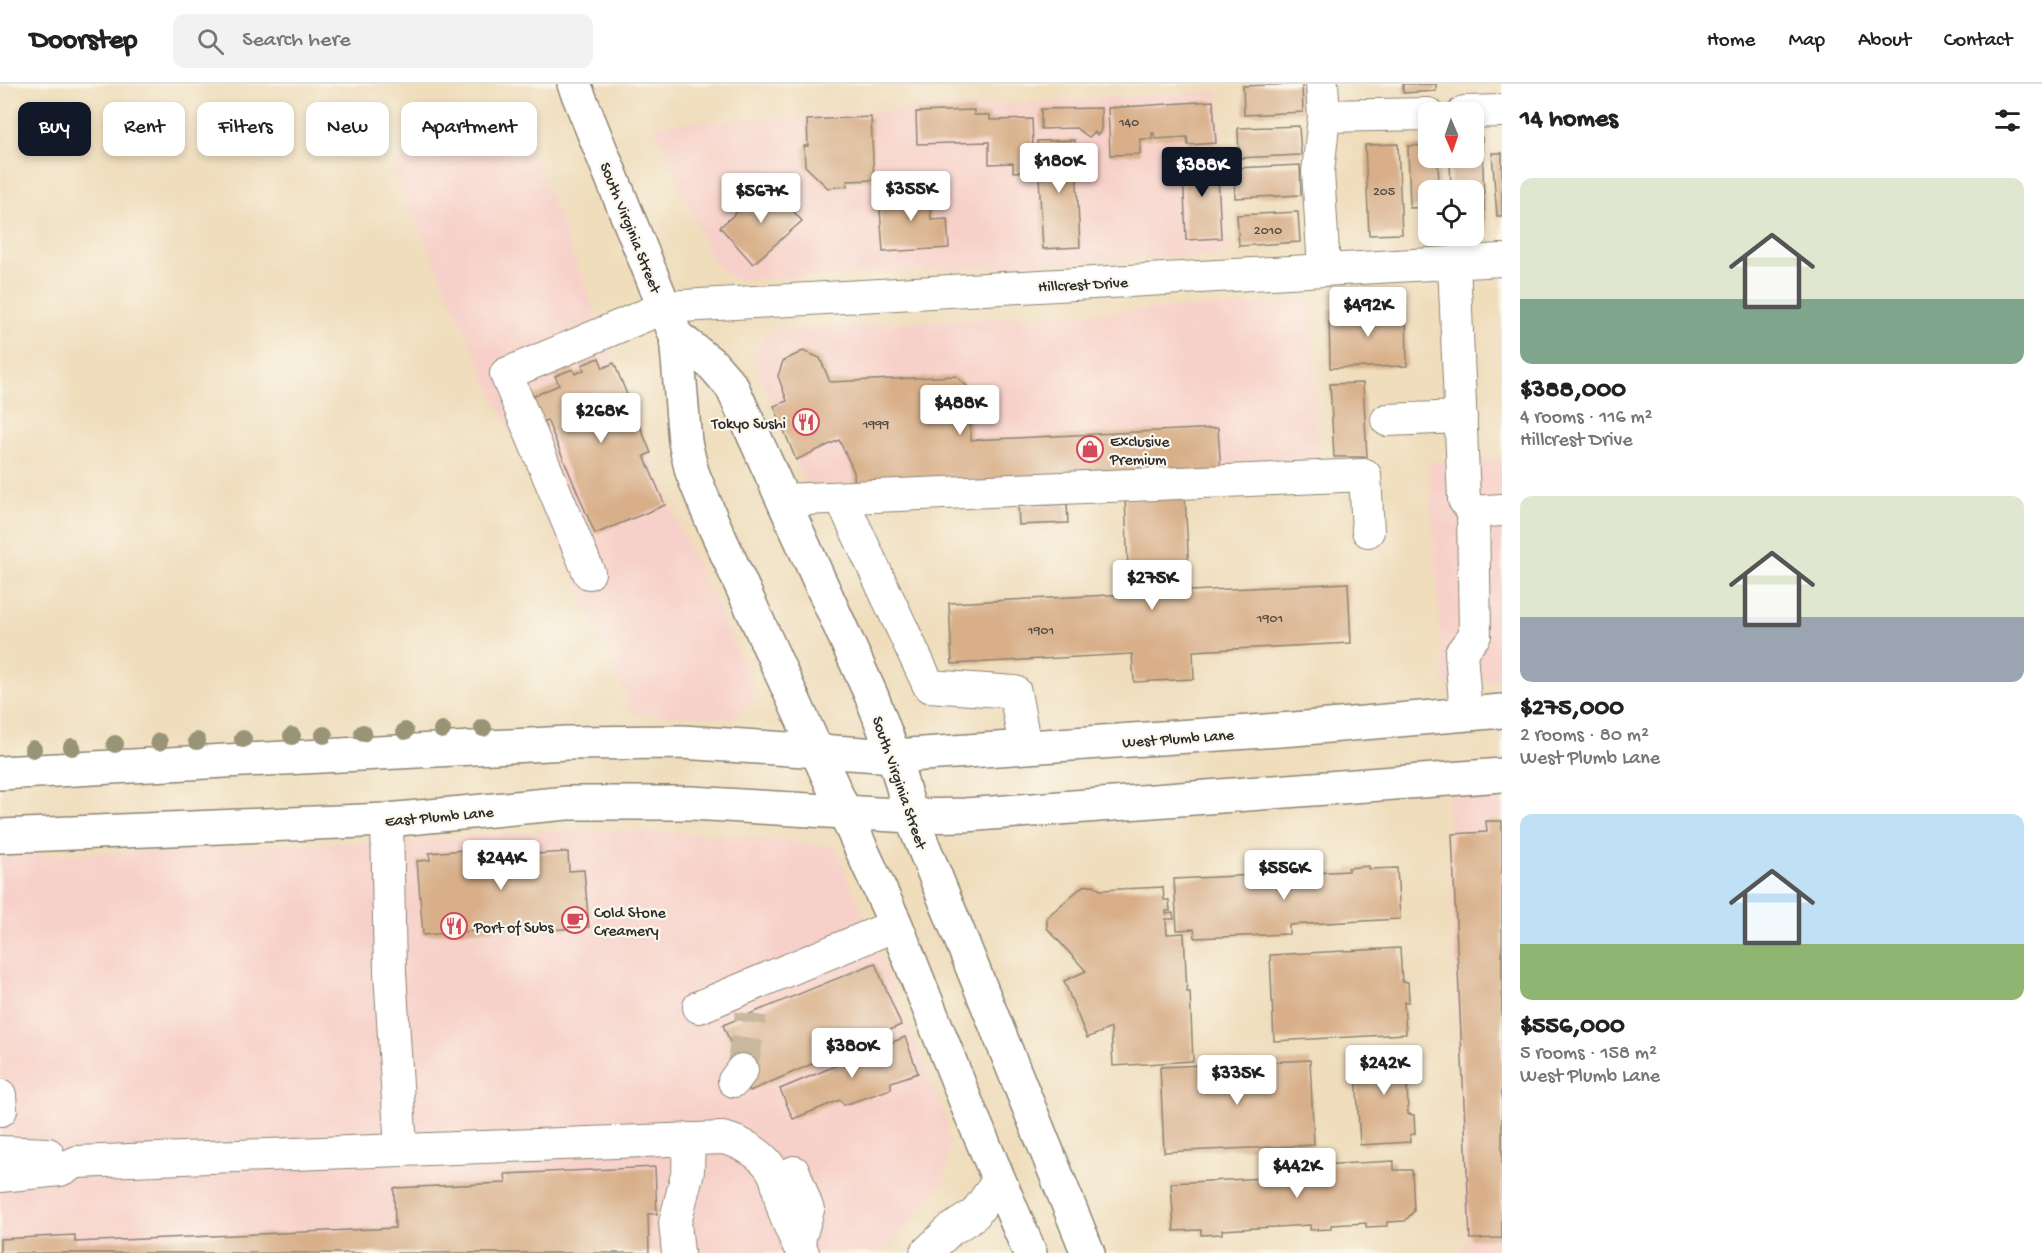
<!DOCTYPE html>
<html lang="en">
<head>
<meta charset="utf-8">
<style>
	:root { --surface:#fff; --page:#f2f2f2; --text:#222; --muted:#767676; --line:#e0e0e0; --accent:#111827 }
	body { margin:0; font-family:"Gochi Hand",sans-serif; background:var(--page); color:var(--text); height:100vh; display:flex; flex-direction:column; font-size:22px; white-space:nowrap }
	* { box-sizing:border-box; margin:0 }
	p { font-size:20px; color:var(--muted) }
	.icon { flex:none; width:33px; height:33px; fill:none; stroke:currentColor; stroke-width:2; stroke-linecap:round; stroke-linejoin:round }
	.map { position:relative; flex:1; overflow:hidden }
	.details { display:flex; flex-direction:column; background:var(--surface); width:540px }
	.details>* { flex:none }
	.hud { position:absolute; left:18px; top:18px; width:570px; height:54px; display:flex; gap:12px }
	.needle { width:39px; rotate:178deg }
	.tools { position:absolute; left:1418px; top:18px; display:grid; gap:12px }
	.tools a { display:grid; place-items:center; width:66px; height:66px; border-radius:12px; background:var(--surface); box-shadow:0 3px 9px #0003; font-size:30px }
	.price { position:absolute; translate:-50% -51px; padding:0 14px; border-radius:6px; background:#fff; color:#222; font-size:20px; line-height:39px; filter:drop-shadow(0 2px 3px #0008) }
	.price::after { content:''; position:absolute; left:50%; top:36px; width:18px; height:14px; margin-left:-9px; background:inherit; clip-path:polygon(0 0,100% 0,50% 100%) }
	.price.selected { background:var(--accent); color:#fff }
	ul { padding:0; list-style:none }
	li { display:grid; align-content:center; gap:12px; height:318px; padding:0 18px }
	li span { display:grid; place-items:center; height:186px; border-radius:12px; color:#555 }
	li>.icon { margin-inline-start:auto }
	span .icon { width:108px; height:108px; fill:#fffc; stroke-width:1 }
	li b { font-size:26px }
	h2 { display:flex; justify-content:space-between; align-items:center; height:72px; padding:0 18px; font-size:26px }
	.chip { padding:0 21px; border-radius:12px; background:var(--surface); box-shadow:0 3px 9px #0003; font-size:21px; line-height:54px }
	.chip.selected { background:var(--accent); color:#fff }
	header { display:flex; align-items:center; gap:36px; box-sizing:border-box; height:84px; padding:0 30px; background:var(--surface); border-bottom:2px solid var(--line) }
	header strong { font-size:28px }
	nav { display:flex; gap:33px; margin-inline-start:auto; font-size:21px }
	.search { width:420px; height:54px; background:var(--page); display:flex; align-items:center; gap:15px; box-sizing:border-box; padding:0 21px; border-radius:12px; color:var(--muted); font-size:22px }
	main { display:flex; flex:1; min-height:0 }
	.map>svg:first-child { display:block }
</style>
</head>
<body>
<header>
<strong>Doorstep</strong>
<div class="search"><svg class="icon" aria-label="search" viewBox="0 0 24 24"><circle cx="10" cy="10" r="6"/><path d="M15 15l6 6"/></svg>Search here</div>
<nav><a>Home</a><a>Map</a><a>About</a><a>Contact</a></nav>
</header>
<main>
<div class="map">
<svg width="1502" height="1169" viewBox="0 0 1502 1169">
	<rect width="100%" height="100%" fill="#fbf7ec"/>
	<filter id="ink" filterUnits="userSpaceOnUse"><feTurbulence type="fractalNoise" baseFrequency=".0167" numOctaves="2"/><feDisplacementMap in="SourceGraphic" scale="12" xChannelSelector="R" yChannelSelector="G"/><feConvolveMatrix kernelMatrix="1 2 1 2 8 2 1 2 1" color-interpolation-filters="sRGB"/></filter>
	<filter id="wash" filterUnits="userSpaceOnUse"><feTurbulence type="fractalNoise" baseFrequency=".008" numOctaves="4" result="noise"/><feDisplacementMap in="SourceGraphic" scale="24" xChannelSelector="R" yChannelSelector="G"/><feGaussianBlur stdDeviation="1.35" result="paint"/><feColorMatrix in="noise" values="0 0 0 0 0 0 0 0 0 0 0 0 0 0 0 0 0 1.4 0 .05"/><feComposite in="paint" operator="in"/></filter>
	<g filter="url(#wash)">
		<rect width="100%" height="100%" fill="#efddbb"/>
		<g fill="#f7d1c9">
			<polygon points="1218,7 1230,170 742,196 732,194 721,187 712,176 654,41"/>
			<polygon points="508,23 516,25 681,447 753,600 754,611 749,622 740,631 726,634 630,629 627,614 392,82 500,40"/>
			<polygon points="1311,217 1319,381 811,413 755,276 756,266 763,254 773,247 782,245"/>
			<polygon points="1502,376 1502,597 1444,601 1428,378"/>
			<polygon points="1502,706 1502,1169 1456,1169 1467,1157 1447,710"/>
			<polygon points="577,745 726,751 835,763 947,1037 949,1060 944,1097 904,1147 883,1169 0,1169 0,773 418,756"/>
		</g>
		<g id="blocks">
			<g fill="#d8af89">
				<polygon points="1302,0 1303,28 1244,31 1243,2"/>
				<polygon points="1403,0 1436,0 1436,7 1403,9"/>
				<polygon points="1213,17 1216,59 1188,61 1187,53 1155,55 1154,49 1152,49 1152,55 1140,55 1140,70 1110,71 1108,24"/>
				<polygon points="1101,24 1101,47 1097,51 1095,48 1089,53 1076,44 1041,45 1041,25"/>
				<polygon points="974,26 974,31 990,31 990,36 1032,35 1034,87 1013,88 1013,79 989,80 989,58 917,60 916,28"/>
				<polygon points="871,33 874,96 847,97 847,102 828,104 805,82 804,62 808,62 807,36"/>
				<polygon points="1299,42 1301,71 1239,74 1238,44"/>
				<polygon points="1482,53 1485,144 1473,144 1473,106 1451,106 1450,74 1473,74 1473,54"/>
				<polygon points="1075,56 1080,163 1043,165 1037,57"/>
				<polygon points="1398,60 1402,150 1369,151 1365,61"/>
				<polygon points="1428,61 1428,74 1438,74 1439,106 1428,106 1428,123 1410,124 1408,62"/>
				<polygon points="1217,69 1221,154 1186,156 1183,84 1190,83 1190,70"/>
				<polygon points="1492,69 1502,69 1502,132 1497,132"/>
				<polygon points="1300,81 1301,111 1235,114 1234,84"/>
				<polygon points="769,100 802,137 753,180 720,143"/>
				<polygon points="929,102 931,136 947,135 949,164 883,168 879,111 904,109 906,104"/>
				<polygon points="1298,128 1300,158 1239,162 1237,131"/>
				<polygon points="1406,223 1407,282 1330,284 1329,225"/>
				<polygon points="803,267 820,274 830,298 956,292 969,304 971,356 1218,344 1221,388 855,406 854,388 839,356 796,376 774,322 787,317 778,292 783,277"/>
				<polygon points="599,274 603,284 614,279 651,369 644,372 665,421 595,450 547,336 542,338 531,313 559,301 555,292 573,285 575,290 584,286 582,281"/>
				<polygon points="1363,299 1367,373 1334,373 1330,300"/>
				<polygon points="1185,411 1190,507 1348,499 1351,559 1193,567 1194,595 1134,598 1132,570 952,580 949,519 1129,510 1125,414"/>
				<polygon points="1067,420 1068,439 1019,441 1018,422"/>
				<polygon points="1486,737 1502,737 1502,1154 1470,1155 1452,750 1487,748"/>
				<polygon points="533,760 534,770 568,768 569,787 584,786 589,843 525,848 523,843 423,851 417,777 430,776 429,769"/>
				<polygon points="1369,782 1369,785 1397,784 1400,835 1289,841 1289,850 1195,854 1194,845 1177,846 1174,795 1256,791 1256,788 1277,787 1277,791 1348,787 1348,784"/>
				<polygon points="1094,801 1100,806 1163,803 1164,816 1169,816 1170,827 1166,827 1166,830 1173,829 1174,835 1166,835 1167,850 1184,849 1187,908 1190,908 1193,977 1113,982 1111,944 1087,954 1064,897 1086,887 1047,844 1047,833 1083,802"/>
				<polygon points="1400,864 1402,898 1408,898 1409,918 1404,918 1406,950 1274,957 1270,871"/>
				<polygon points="875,879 901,941 750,1007 723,941"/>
				<polygon points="905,953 918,989 891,998 891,1005 844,1021 840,1016 793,1035 780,1005"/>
				<polygon points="1410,964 1412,997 1407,997 1408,1030 1414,1031 1415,1050 1410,1051 1410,1058 1360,1061 1355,968"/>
				<polygon points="1310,976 1314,1061 1164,1068 1160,983"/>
				<polygon points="1394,1077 1394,1086 1412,1086 1414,1127 1405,1137 1387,1138 1387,1142 1366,1143 1366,1139 1331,1141 1331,1145 1310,1146 1310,1141 1222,1146 1222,1150 1201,1151 1201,1146 1174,1147 1171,1099 1301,1092 1300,1082"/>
				<polygon points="655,1083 657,1130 648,1130 649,1169 0,1169 0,1155 75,1151 75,1158 395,1144 394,1104 506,1099 505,1090"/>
			</g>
		</g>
	</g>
	<g filter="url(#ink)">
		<use href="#blocks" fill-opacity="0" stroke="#8d8473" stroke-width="1.5"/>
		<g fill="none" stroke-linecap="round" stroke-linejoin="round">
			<polyline stroke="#c8b99e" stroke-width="32" stroke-dasharray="32 16" stroke-linecap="butt" points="742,986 751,930"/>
			<defs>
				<g id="minor">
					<polyline points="1322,0 1324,32 1318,88 1324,185"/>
					<polyline points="1464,28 1502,27"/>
					<polyline points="1324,32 1428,30"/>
					<polyline points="1454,178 1464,416 1473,428"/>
					<polyline points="1387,336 1461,333"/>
					<polyline points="841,414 929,602 1015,608 1025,663"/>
					<polyline points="783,416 1365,391 1368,447"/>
					<polyline points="589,489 506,290 665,223 1502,176"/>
					<polyline points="1466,630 1461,569 1475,551 1473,428 1502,426"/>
					<polyline points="387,736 390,888 401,1065"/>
					<polyline points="699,923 896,841"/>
					<polyline points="734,997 742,986"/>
					<polyline points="0,1011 1,1026"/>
					<polyline points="0,1068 48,1070"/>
					<polyline points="794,1088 808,1126 798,1160"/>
					<path d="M0,1092L60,1086L77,1078L723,1054C744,1059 769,1073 776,1095C779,1105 780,1116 784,1127C788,1141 796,1155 803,1169"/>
					<polyline points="678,1169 675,1139 688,1087 689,1055"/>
					<polyline points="926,1169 949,1147 975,1130 999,1096"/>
				</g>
				<g id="major">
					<polyline points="574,0 676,252 685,358 692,388 712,437 896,841 968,1023 1030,1169"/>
					<polyline points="676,252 713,281 732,303 872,613 894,672 911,732 1088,1169"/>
					<polyline points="0,689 567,659 682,658 894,672 1294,645 1502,627"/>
					<polyline points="0,752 387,736 567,719 692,719 911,732 965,731 1502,691"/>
				</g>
			</defs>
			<use href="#minor" stroke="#8d8473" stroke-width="34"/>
			<use href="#major" stroke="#8d8473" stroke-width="36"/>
			<use href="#minor" stroke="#fff" stroke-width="32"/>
			<use href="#major" stroke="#fff" stroke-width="33"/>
		</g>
		<g fill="#999476">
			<circle cx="483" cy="644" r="9"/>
			<circle cx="442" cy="646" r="9"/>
			<circle cx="405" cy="647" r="9"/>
			<circle cx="363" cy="649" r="9"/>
			<circle cx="324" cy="651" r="9"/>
			<circle cx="292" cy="652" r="9"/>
			<circle cx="243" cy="655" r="9"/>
			<circle cx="197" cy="657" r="9"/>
			<circle cx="159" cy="658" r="9"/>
			<circle cx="115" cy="660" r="9"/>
			<circle cx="72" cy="663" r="9"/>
			<circle cx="33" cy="665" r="9"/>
		</g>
	</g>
	<defs>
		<symbol id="restaurant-ring" viewBox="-11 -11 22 22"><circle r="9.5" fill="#fbf7ec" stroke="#d1495b" stroke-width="1.5"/><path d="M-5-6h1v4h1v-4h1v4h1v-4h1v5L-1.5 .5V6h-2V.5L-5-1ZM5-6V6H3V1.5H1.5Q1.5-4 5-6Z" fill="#d1495b"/></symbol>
		<symbol id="shop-ring" viewBox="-11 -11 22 22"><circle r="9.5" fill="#fbf7ec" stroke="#d1495b" stroke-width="1.5"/><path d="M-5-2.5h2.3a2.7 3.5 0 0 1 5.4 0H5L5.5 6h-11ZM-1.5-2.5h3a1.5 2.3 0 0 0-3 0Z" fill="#d1495b"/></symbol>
		<symbol id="cafe-ring" viewBox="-11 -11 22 22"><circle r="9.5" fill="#fbf7ec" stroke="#d1495b" stroke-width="1.5"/><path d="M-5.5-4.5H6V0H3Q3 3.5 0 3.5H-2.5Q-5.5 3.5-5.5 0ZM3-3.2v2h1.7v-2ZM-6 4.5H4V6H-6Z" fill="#d1495b"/></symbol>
	</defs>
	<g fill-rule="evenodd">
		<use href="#restaurant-ring" x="791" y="323" width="30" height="30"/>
		<use href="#shop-ring" x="1075" y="350" width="30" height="30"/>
		<use href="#cafe-ring" x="560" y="821" width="30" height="30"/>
		<use href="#restaurant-ring" x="439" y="827" width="30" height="30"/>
	</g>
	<g text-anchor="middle" stroke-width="4.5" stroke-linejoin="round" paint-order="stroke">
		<g font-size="14" fill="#564c42">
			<text x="1129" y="42">140</text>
			<text x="1384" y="111">205</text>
			<text x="1268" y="150">2010</text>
			<text x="876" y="344">1999</text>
			<text x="1270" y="538">1901</text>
			<text x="1041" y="550">1901</text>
		</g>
		<g font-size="16" fill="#2b2b2b" stroke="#fbf7ec">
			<text transform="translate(632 143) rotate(68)" y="6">South Virginia Street</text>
			<text transform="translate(1083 199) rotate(-3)" y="6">Hillcrest Drive</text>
			<text transform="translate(1178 653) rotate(-4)" y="6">West Plumb Lane</text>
			<text transform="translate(901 698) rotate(71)" y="6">South Virginia Street</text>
			<text transform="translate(439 731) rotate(-5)" y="6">East Plumb Lane</text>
		</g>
		<g font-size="16" fill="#2b2b2b" stroke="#fbf7ec" text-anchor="start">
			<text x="786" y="344" text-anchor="end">Tokyo Sushi</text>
			<text x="1110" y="362">Exclusive<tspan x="1110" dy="18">Premium</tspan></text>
			<text x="594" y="833">Cold Stone<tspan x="594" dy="18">Creamery</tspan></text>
			<text x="474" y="848">Port of Subs</text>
		</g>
	</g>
</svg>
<div class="tools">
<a><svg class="needle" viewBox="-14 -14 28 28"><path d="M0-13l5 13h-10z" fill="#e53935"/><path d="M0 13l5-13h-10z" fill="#767676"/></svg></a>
<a><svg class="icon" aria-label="locate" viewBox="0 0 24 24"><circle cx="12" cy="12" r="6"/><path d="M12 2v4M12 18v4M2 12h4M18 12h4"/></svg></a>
</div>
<b class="price" style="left:1059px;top:110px">$180K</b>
<b class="price selected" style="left:1202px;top:114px">$388K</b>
<b class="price" style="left:911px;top:138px">$355K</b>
<b class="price" style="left:761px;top:140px">$567K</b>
<b class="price" style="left:1368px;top:254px">$492K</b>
<b class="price" style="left:960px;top:352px">$488K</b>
<b class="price" style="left:601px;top:360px">$268K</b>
<b class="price" style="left:1152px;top:527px">$275K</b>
<b class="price" style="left:501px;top:807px">$244K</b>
<b class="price" style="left:1284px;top:817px">$556K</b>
<b class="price" style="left:852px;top:995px">$380K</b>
<b class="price" style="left:1384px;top:1012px">$242K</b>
<b class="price" style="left:1237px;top:1022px">$335K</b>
<b class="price" style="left:1297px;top:1115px">$442K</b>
<div class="hud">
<a class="chip selected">Buy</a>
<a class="chip">Rent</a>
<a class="chip">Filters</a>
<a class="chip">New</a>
<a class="chip">Apartment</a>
</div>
</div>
<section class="details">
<h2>14 homes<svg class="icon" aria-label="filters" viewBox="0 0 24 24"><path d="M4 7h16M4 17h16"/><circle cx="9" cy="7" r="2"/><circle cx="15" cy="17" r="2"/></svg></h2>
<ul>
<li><span style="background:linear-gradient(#dfe7d0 65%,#7fa58c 0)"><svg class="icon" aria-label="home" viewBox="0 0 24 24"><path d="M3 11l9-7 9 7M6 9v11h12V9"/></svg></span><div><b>$388,000</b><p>4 rooms · 116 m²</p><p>Hillcrest Drive</p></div></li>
<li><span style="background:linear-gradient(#dfe7d0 65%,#9aa5b1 0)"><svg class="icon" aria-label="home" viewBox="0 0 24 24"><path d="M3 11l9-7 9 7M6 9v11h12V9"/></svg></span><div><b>$275,000</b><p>2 rooms · 80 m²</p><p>West Plumb Lane</p></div></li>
<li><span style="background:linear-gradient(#bfe0f5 70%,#8fb573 0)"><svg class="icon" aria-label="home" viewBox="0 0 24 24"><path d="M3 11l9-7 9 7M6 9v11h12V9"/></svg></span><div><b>$556,000</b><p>5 rooms · 158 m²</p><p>West Plumb Lane</p></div></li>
</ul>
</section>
</main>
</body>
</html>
